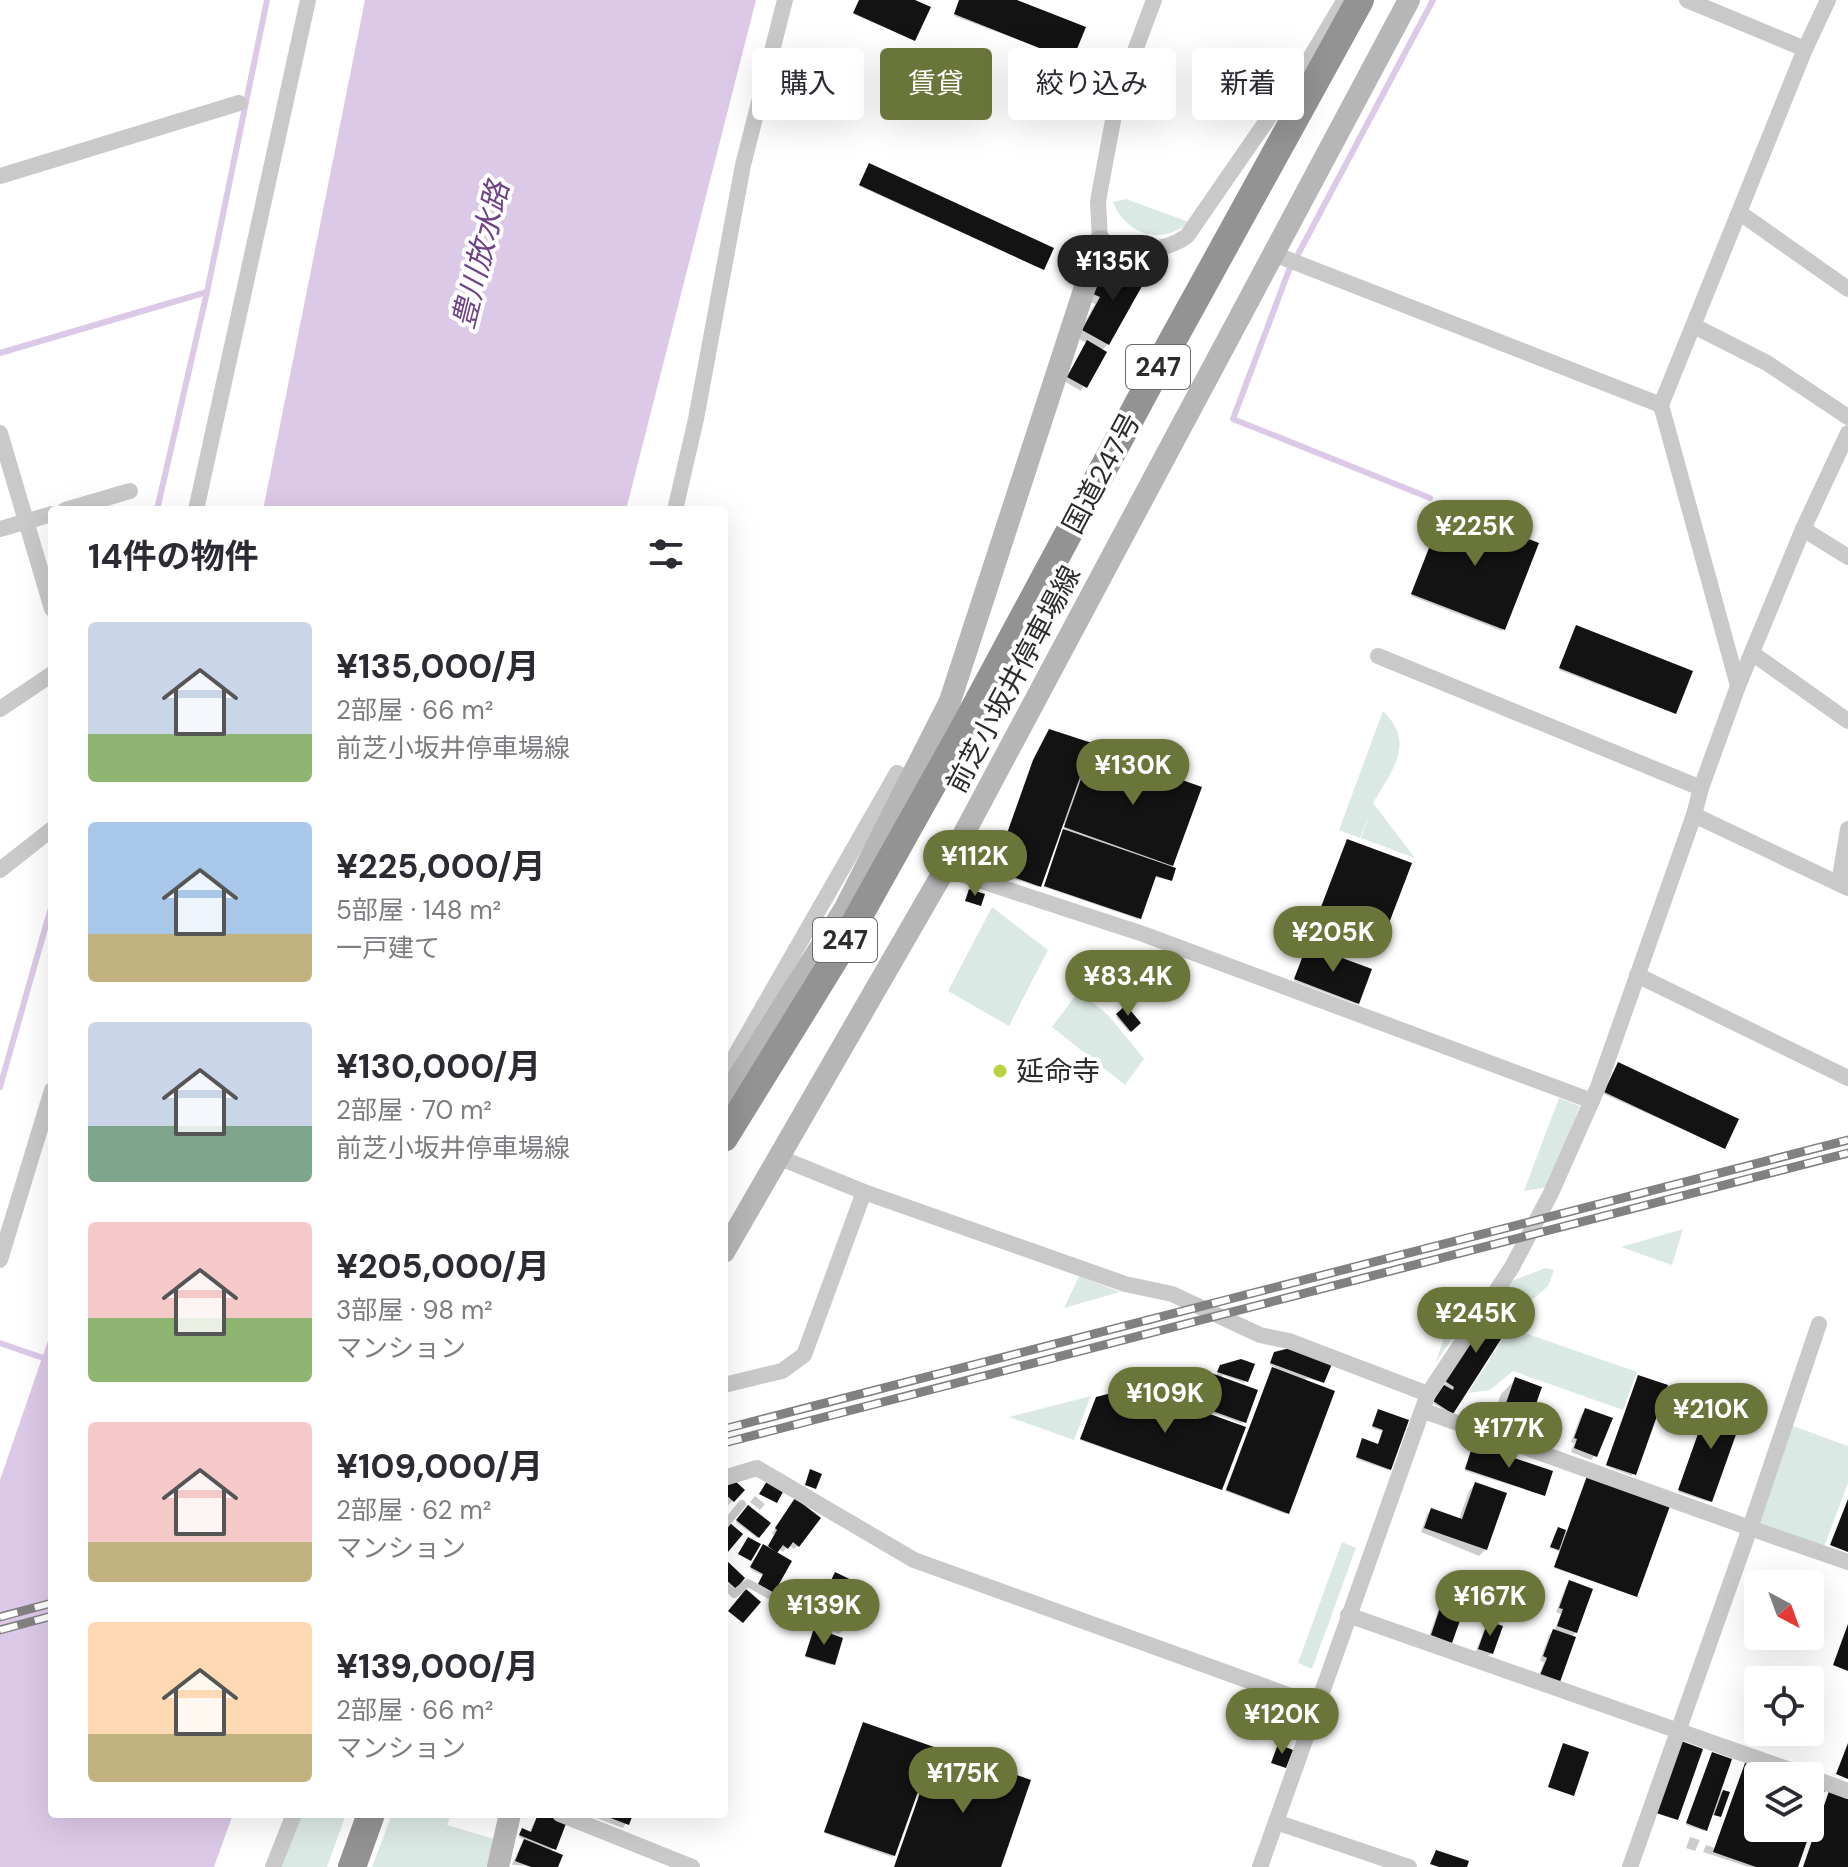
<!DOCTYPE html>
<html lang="ja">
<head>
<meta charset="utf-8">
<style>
	:root { --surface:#fff; --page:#f2f2f3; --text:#2b2b33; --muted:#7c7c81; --accent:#6a7639 }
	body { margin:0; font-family:"DM Sans","Noto Sans JP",sans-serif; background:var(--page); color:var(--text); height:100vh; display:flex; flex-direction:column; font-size:30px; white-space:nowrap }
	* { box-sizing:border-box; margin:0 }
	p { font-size:26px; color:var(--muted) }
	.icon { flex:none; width:44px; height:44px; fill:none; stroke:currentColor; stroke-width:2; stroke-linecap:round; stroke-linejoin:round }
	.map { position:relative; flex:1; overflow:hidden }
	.panel { position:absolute; left:48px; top:506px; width:680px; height:1312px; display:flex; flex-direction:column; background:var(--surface); border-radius:8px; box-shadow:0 8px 32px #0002 }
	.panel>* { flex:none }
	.hud { position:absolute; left:752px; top:48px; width:760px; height:72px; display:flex; gap:16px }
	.needle { width:52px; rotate:139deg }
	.fabs { position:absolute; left:1744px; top:1570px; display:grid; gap:16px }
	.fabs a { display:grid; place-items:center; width:80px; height:80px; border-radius:8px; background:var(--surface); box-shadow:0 8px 32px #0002; font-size:40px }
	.price { position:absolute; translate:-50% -68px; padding:0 18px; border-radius:28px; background:var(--accent); color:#fff; font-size:26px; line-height:52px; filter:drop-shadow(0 2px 4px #0008) }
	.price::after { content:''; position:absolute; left:50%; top:48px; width:24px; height:18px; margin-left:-12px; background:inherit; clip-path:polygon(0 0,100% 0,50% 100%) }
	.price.current { background:#222; color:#fff }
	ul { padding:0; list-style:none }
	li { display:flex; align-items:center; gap:24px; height:200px; padding:0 40px }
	li span { display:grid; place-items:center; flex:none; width:224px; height:160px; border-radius:8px; color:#555 }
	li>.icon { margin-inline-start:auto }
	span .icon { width:96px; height:96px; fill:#fffc; stroke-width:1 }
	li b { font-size:34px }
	h2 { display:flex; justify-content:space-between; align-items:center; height:96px; padding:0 40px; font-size:34px }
	.tag { padding:0 28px; border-radius:8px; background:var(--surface); box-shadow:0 8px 32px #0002; font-size:28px; line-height:72px }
	.tag.current { background:var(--accent); color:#fff }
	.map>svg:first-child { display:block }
</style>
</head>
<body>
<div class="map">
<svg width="1848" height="1867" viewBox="0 0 1848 1867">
	<rect width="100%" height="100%" fill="#fff"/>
	<g fill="#dbe9e5">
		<path d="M1126,199L1189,222C1162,246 1126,235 1113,202Z"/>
		<path d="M1383,711C1417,744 1391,771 1373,803L1415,858L1361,838L1371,811L1360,838L1339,830Z"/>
		<polygon points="992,907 1048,950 1009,1026 948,991"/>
		<polygon points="1079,991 1109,1016 1144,1059 1125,1085 1052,1027"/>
		<polygon points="1559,1098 1580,1106 1548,1187 1524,1191"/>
		<polygon points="1683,1229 1672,1265 1621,1247"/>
		<polygon points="1546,1268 1554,1270 1548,1286 1523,1308 1500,1293 1506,1283"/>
		<polygon points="1079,1276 1120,1292 1064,1308"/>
		<polygon points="1488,1287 1436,1362 1457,1297"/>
		<polygon points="1510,1328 1637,1372 1623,1410 1513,1371 1490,1390 1468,1393"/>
		<polygon points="1091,1396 1074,1440 1009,1417"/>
		<polygon points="1790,1425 1848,1446 1848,1483 1824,1547 1754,1521"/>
		<polygon points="1342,1542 1356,1548 1312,1669 1298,1663"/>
		<polygon points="300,1814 346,1814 327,1867 280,1867"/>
		<polygon points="392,1814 451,1814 447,1825 494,1839 487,1867 372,1867"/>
	</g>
	<g fill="#dcc9e7">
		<polygon points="365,0 756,0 626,510 263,510"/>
		<polygon points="52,1329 52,1814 233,1814 214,1867 0,1867 0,1480"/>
	</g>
	<g fill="#0003">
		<polygon points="860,0 910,0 914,40 853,14"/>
		<polygon points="960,0 1011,0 1070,59 954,16"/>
		<polygon points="868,166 1042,269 859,186"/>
		<polygon points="1120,267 1108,344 1101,351 1081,391 1064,381 1087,343 1076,338 1095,304 1088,301 1100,278 1107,271 1112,274"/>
		<polygon points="1444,511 1503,629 1502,631 1411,596"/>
		<polygon points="1575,629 1674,713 1559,670"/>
		<polygon points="1092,750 1199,788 1170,868 1170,880 1154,877 1138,919 1044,887 1062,833 1066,830 1064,829 1065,824 1062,823 1038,887 994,872 1032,764 1084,758"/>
		<polygon points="1346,843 1384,930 1383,932 1321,909"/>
		<polygon points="1306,949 1357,1002 1356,1004 1294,981"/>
		<polygon points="1125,1008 1139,1023 1129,1032 1116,1017"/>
		<polygon points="1617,1066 1724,1148 1604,1094"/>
		<polygon points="1497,1301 1450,1414 1433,1403"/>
		<polygon points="1273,1356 1322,1382 1306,1378 1305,1382 1286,1514 1225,1491 1271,1371 1275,1367 1270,1365"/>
		<polygon points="1252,1365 1244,1383 1223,1375 1222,1379 1243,1424 1168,1397 1174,1381 1216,1377 1219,1369"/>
		<polygon points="1637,1379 1665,1387 1632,1476 1606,1466"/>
		<polygon points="1515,1380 1522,1437 1521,1438 1495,1429 1497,1426 1490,1424 1501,1394"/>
		<polygon points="1095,1401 1220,1489 1080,1440"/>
		<polygon points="1709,1404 1710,1501 1709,1502 1678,1492"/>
		<polygon points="1586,1411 1595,1455 1591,1460 1571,1452 1574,1443 1571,1442 1581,1415"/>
		<polygon points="1377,1413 1407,1421 1388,1470 1356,1459 1361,1442 1378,1446 1382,1431 1372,1428"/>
		<polygon points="1472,1448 1543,1495 1465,1471"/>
		<polygon points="724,1484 742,1490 724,1510"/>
		<polygon points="1475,1484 1486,1549 1479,1556 1421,1532 1427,1514 1431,1510 1459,1519 1469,1491"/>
		<polygon points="755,1496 765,1504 760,1510 750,1502"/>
		<polygon points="791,1505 798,1545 794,1549 788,1545 783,1552 778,1548 763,1576 750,1569 762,1548 766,1549 774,1535 772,1533"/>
		<polygon points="748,1508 768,1524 757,1538 736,1522"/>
		<polygon points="1558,1529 1567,1532 1635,1596 1554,1568 1560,1552 1550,1548"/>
		<polygon points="836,1574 843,1630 839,1634 811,1620"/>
		<polygon points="1570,1582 1576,1632 1538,1679 1544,1662 1540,1661 1549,1635 1554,1631 1561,1614 1556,1612 1566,1586"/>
		<polygon points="792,1587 811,1611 809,1612 785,1598"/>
		<polygon points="1447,1592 1450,1641 1446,1646 1428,1639 1443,1597"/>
		<polygon points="1489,1624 1491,1653 1487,1657 1475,1653 1485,1628"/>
		<polygon points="814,1630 833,1664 831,1665 805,1657"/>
		<polygon points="862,1725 894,1855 892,1857 824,1833"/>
		<polygon points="1711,1756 1719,1791 1727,1794 1719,1816 1710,1815 1704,1831 1686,1825"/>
		<polygon points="1745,1765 1778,1776 1758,1776 1758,1828 1809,1828 1796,1867 1749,1867 1703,1852 1706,1845 1715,1848"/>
		<polygon points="538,1814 544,1814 554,1848 550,1852 556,1867 512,1865 521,1845 526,1840 519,1837 521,1832 529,1833"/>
		<polygon points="598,1814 631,1814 623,1828 596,1818"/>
		<polygon points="1690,1837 1700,1840 1695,1851 1686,1848"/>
	</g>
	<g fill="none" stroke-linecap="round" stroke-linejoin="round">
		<g stroke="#dcc9e7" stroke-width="6">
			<polyline points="1295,260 1433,0"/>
			<polyline points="1289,270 1233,419 1430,498"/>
			<polyline points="0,353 207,292"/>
			<polyline points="157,510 207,292 267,0"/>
			<polyline points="0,1087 52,904"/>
			<polyline points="0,1343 52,1361"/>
		</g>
	</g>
	<g fill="#131313">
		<polygon points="859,0 915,0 931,7 915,41 853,13"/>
		<polygon points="959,0 1017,0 1086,27 1072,61 954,14"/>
		<polygon points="869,163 1054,248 1044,270 859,185"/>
		<polygon points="1119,264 1146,279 1109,345 1082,330 1100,297 1093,294 1107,269 1115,273"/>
		<polygon points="1087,340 1107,352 1087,388 1067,377"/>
		<polygon points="1445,507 1539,543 1505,630 1411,594"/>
		<polygon points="1576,625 1693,671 1676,714 1559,668"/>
		<polygon points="1049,729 1092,743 1041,887 994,870 1033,760"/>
		<polygon points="1092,748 1202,787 1173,866 1064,827"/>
		<polygon points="1063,829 1176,868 1172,881 1156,876 1141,919 1044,886"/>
		<polygon points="1347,839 1412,863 1386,931 1321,907"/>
		<polygon points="969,889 985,894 981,906 965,901"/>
		<polygon points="1307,945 1372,969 1359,1004 1294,979"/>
		<polygon points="1126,1005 1141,1023 1131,1032 1116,1014"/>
		<polygon points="1618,1062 1739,1119 1725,1149 1604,1092"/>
		<polygon points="1501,1294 1515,1303 1514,1313 1502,1331 1505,1333 1453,1414 1433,1401 1444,1385 1453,1390 1454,1387 1445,1381"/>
		<polygon points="1290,1348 1332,1364 1324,1383 1270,1363 1274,1352"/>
		<polygon points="1241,1359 1255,1364 1248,1382 1217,1372 1220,1365"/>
		<polygon points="1272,1367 1335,1391 1289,1514 1226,1490"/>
		<polygon points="1203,1370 1258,1390 1246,1423 1168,1395 1175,1377"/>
		<polygon points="1638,1375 1668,1385 1636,1475 1606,1465"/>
		<polygon points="1515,1377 1542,1387 1524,1438 1495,1428 1499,1418 1511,1422 1514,1413 1504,1409"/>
		<polygon points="1135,1387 1246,1427 1222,1490 1080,1439 1096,1397"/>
		<polygon points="1710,1400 1744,1412 1712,1502 1678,1490"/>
		<polygon points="1585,1408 1613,1418 1597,1457 1574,1448 1577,1439 1574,1438"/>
		<polygon points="1378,1409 1409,1420 1391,1470 1356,1457 1362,1438 1378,1444 1383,1430 1372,1426"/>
		<polygon points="1473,1444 1553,1471 1545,1496 1465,1469"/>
		<polygon points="810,1469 822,1474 816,1489 805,1485"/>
		<polygon points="1587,1476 1670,1506 1637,1597 1554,1567"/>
		<polygon points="734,1480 745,1490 734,1502 724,1493 724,1482"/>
		<polygon points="767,1481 784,1490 777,1503 759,1494"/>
		<polygon points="1475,1482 1507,1493 1487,1550 1424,1528 1431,1508 1462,1519"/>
		<polygon points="795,1498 821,1518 799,1547 793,1542 788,1549 783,1545 777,1553 768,1546 777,1530 775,1528"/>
		<polygon points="1848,1499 1848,1552 1830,1545"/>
		<polygon points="748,1505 771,1523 759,1538 736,1520"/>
		<polygon points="730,1523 743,1534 728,1552 724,1548 724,1530"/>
		<polygon points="1558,1527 1566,1530 1559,1550 1550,1547"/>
		<polygon points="748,1537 761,1544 751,1561 738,1554"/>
		<polygon points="763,1544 792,1561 774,1593 758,1584 763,1574 750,1567"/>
		<polygon points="724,1558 745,1578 736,1589 724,1578"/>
		<polygon points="835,1572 866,1587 845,1631 814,1616"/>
		<polygon points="1569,1580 1593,1589 1577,1633 1557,1626 1563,1609 1559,1608"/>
		<polygon points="793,1584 820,1599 812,1612 785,1596"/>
		<polygon points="746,1589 761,1602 743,1623 728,1611"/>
		<polygon points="1446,1590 1468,1598 1452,1643 1431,1635"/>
		<polygon points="1488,1621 1503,1626 1493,1654 1478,1649"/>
		<polygon points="1848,1624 1848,1671 1833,1665"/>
		<polygon points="814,1628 843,1638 835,1665 805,1656"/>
		<polygon points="1553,1629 1576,1637 1560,1682 1540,1675 1547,1658 1543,1656"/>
		<polygon points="1293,1705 1308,1711 1299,1735 1284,1730"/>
		<polygon points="863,1722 934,1747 895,1856 824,1832"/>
		<polygon points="1681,1741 1703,1749 1678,1820 1656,1813"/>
		<polygon points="1563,1743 1589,1752 1574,1796 1548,1787"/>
		<polygon points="1848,1743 1848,1779 1836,1774"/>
		<polygon points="1278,1744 1293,1750 1286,1768 1271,1763"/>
		<polygon points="936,1747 1031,1780 1001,1867 894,1867"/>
		<polygon points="1712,1752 1732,1759 1707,1831 1686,1823"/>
		<polygon points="1745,1763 1783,1775 1758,1776 1758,1828 1810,1828 1810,1785 1825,1790 1798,1867 1756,1867 1713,1852"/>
		<polygon points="1723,1790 1730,1792 1721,1817 1714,1815"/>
		<polygon points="1829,1791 1848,1798 1848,1867 1803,1867"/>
		<polygon points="538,1814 550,1814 567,1821 556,1850 519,1835 522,1828 531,1832"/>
		<polygon points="600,1814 633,1814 629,1825"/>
		<polygon points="524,1839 563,1855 558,1867 531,1867 515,1861"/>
		<polygon points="1436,1850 1469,1861 1467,1867 1439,1867 1430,1864"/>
	</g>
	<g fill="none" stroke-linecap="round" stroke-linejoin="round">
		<g stroke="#c9c9c9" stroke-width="8">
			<polyline points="724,1526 742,1504"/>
			<polyline points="724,1584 734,1594 748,1583 815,1620"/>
		</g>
		<g stroke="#c9c9c9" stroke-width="16">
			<path d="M1154,0L1117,99L1098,201L1100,241C1132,249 1159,256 1187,236L1310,58L1344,1"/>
			<polyline points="1687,0 1805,49"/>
			<polyline points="1828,0 1805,49 1661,405 1738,686 1701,788 1694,815 1848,888"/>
			<polyline points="0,176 239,103"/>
			<polyline points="1740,213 1848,289"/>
			<polyline points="1274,254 1661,405"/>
			<polyline points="1694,326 1767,363 1848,417"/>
			<polyline points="0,433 52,609"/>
			<polyline points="65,510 130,491"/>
			<polyline points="196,510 308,0"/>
			<polyline points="675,510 696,419 743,165 785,0"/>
			<polyline points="0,529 52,514"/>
			<polyline points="1803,529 1848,557"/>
			<polyline points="1752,653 1848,721"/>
			<polyline points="1378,656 1701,788"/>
			<polyline points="1738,686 1803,529 1848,433"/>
			<polyline points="0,709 52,674"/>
			<polyline points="945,869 1143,934 1592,1101"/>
			<polyline points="0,870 52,829"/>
			<polyline points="1839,883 1848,829"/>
			<polyline points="1637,975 1848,1078"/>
			<polyline points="724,1075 897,773 911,781"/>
			<polyline points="778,1157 864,1192 1125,1284 1172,1294 1260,1335 1289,1341 1428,1394"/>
			<polyline points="0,1260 52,1090"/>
			<polyline points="724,1385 782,1371 804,1355 864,1192"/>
			<polyline points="1424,1411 1750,1528 1819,1324"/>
			<polyline points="724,1478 757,1468 914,1560 1316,1705"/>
			<polyline points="1348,1615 1807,1776"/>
			<polyline points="1810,1777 1848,1791"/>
			<polyline points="560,1814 692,1867"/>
			<polyline points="1276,1822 1409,1867"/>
			<polyline points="273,1867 294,1814"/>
			<polyline points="1260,1867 1428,1394 1512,1267 1551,1193 1598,1087 1694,815"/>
			<polyline points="1630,1867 1750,1528 1848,1562"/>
		</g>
		<g stroke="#b6b6b6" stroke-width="22">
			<polyline points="724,1100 845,908 950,701 1100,241"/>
			<polyline points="724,1252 945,869 1409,0"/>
			<polyline points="498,1867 510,1814"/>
		</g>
		<g stroke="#939393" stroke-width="28">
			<polyline points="724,1138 837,955 959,737 1165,354 1360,0"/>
			<polyline points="352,1867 371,1814"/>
		</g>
		<defs>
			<g id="rail">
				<polyline points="724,1429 1848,1140"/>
				<polyline points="724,1443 1848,1153"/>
				<polyline points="0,1617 52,1603"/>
				<polyline points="0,1630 52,1616"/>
			</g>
		</defs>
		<use href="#rail" stroke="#818181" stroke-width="9"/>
		<use href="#rail" stroke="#fff" stroke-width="6" stroke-dasharray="18" stroke-linecap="butt"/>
	</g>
	<circle fill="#b8d240" stroke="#fff" stroke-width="3" cx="1000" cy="1071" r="8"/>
	<g text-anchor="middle" stroke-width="8" stroke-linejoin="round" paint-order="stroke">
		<g fill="#fff" stroke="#6b6b6b" stroke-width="2">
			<rect x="1126" y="345" width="64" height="44" rx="6"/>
			<rect x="813" y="918" width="64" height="44" rx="6"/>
		</g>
		<g font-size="26" font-weight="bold" fill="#2c2c2c">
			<text x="1158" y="376">247</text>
			<text x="845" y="949">247</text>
		</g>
		<g font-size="28" fill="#2c2c2c" stroke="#fff">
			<text transform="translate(1101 473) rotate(-62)" y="10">国道247号</text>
			<text transform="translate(1013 679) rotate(-62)" y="10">前芝小坂井停車場線</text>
		</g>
		<g font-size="28" fill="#2c2c2c" stroke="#fff" text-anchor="start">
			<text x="1016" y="1081">延命寺</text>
		</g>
		<g font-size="30" font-style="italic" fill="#6e4386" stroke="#fff">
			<text transform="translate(481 255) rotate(-76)" y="10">豊川放水路</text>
		</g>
	</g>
</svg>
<div class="fabs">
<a><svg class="needle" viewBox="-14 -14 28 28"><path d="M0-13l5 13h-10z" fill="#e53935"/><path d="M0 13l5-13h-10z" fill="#7c7c81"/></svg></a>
<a><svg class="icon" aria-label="locate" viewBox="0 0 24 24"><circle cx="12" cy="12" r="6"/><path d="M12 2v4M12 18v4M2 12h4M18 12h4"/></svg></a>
<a><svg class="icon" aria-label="layers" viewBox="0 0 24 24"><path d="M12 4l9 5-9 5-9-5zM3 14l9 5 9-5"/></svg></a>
</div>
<b class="price current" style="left:1113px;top:303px">¥135K</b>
<b class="price" style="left:1475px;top:568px">¥225K</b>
<b class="price" style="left:1133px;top:807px">¥130K</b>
<b class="price" style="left:975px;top:898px">¥112K</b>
<b class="price" style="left:1333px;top:974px">¥205K</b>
<b class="price" style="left:1128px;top:1018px">¥83.4K</b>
<b class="price" style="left:1476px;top:1355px">¥245K</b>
<b class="price" style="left:1165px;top:1435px">¥109K</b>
<b class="price" style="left:1711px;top:1451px">¥210K</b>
<b class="price" style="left:1509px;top:1470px">¥177K</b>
<b class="price" style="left:1490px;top:1638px">¥167K</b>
<b class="price" style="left:824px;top:1647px">¥139K</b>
<b class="price" style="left:1282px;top:1756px">¥120K</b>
<b class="price" style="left:963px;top:1815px">¥175K</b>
<div class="hud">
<a class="tag">購入</a>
<a class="tag current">賃貸</a>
<a class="tag">絞り込み</a>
<a class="tag">新着</a>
</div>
<section class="panel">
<h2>14件の物件<svg class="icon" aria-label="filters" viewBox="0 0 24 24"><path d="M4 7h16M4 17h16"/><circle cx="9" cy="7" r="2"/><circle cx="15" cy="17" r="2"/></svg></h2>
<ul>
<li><span style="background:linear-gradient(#c9d6e8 70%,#8fb573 0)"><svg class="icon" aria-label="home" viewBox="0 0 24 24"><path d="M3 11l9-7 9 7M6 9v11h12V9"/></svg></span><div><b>¥135,000/月</b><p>2部屋 · 66 m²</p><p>前芝小坂井停車場線</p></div></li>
<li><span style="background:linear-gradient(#a9c7e8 70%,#c2b280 0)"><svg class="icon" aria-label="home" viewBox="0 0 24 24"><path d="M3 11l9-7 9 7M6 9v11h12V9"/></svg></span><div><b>¥225,000/月</b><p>5部屋 · 148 m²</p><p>一戸建て</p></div></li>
<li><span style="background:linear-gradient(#c9d6e8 65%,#7fa58c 0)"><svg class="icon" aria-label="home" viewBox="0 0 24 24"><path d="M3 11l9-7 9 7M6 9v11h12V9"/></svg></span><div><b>¥130,000/月</b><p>2部屋 · 70 m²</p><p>前芝小坂井停車場線</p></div></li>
<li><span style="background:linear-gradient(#f6c9c9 60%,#8fb573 0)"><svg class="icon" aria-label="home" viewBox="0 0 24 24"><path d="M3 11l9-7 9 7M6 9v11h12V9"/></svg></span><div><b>¥205,000/月</b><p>3部屋 · 98 m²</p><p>マンション</p></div></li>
<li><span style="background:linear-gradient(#f6c9c9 75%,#c2b280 0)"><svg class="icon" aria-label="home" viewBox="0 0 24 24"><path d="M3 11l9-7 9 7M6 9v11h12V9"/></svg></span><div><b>¥109,000/月</b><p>2部屋 · 62 m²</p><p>マンション</p></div></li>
<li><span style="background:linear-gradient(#ffd9b3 70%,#c2b280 0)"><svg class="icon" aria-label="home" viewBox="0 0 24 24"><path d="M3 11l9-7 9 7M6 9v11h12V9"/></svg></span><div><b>¥139,000/月</b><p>2部屋 · 66 m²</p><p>マンション</p></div></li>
</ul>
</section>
</div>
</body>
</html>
